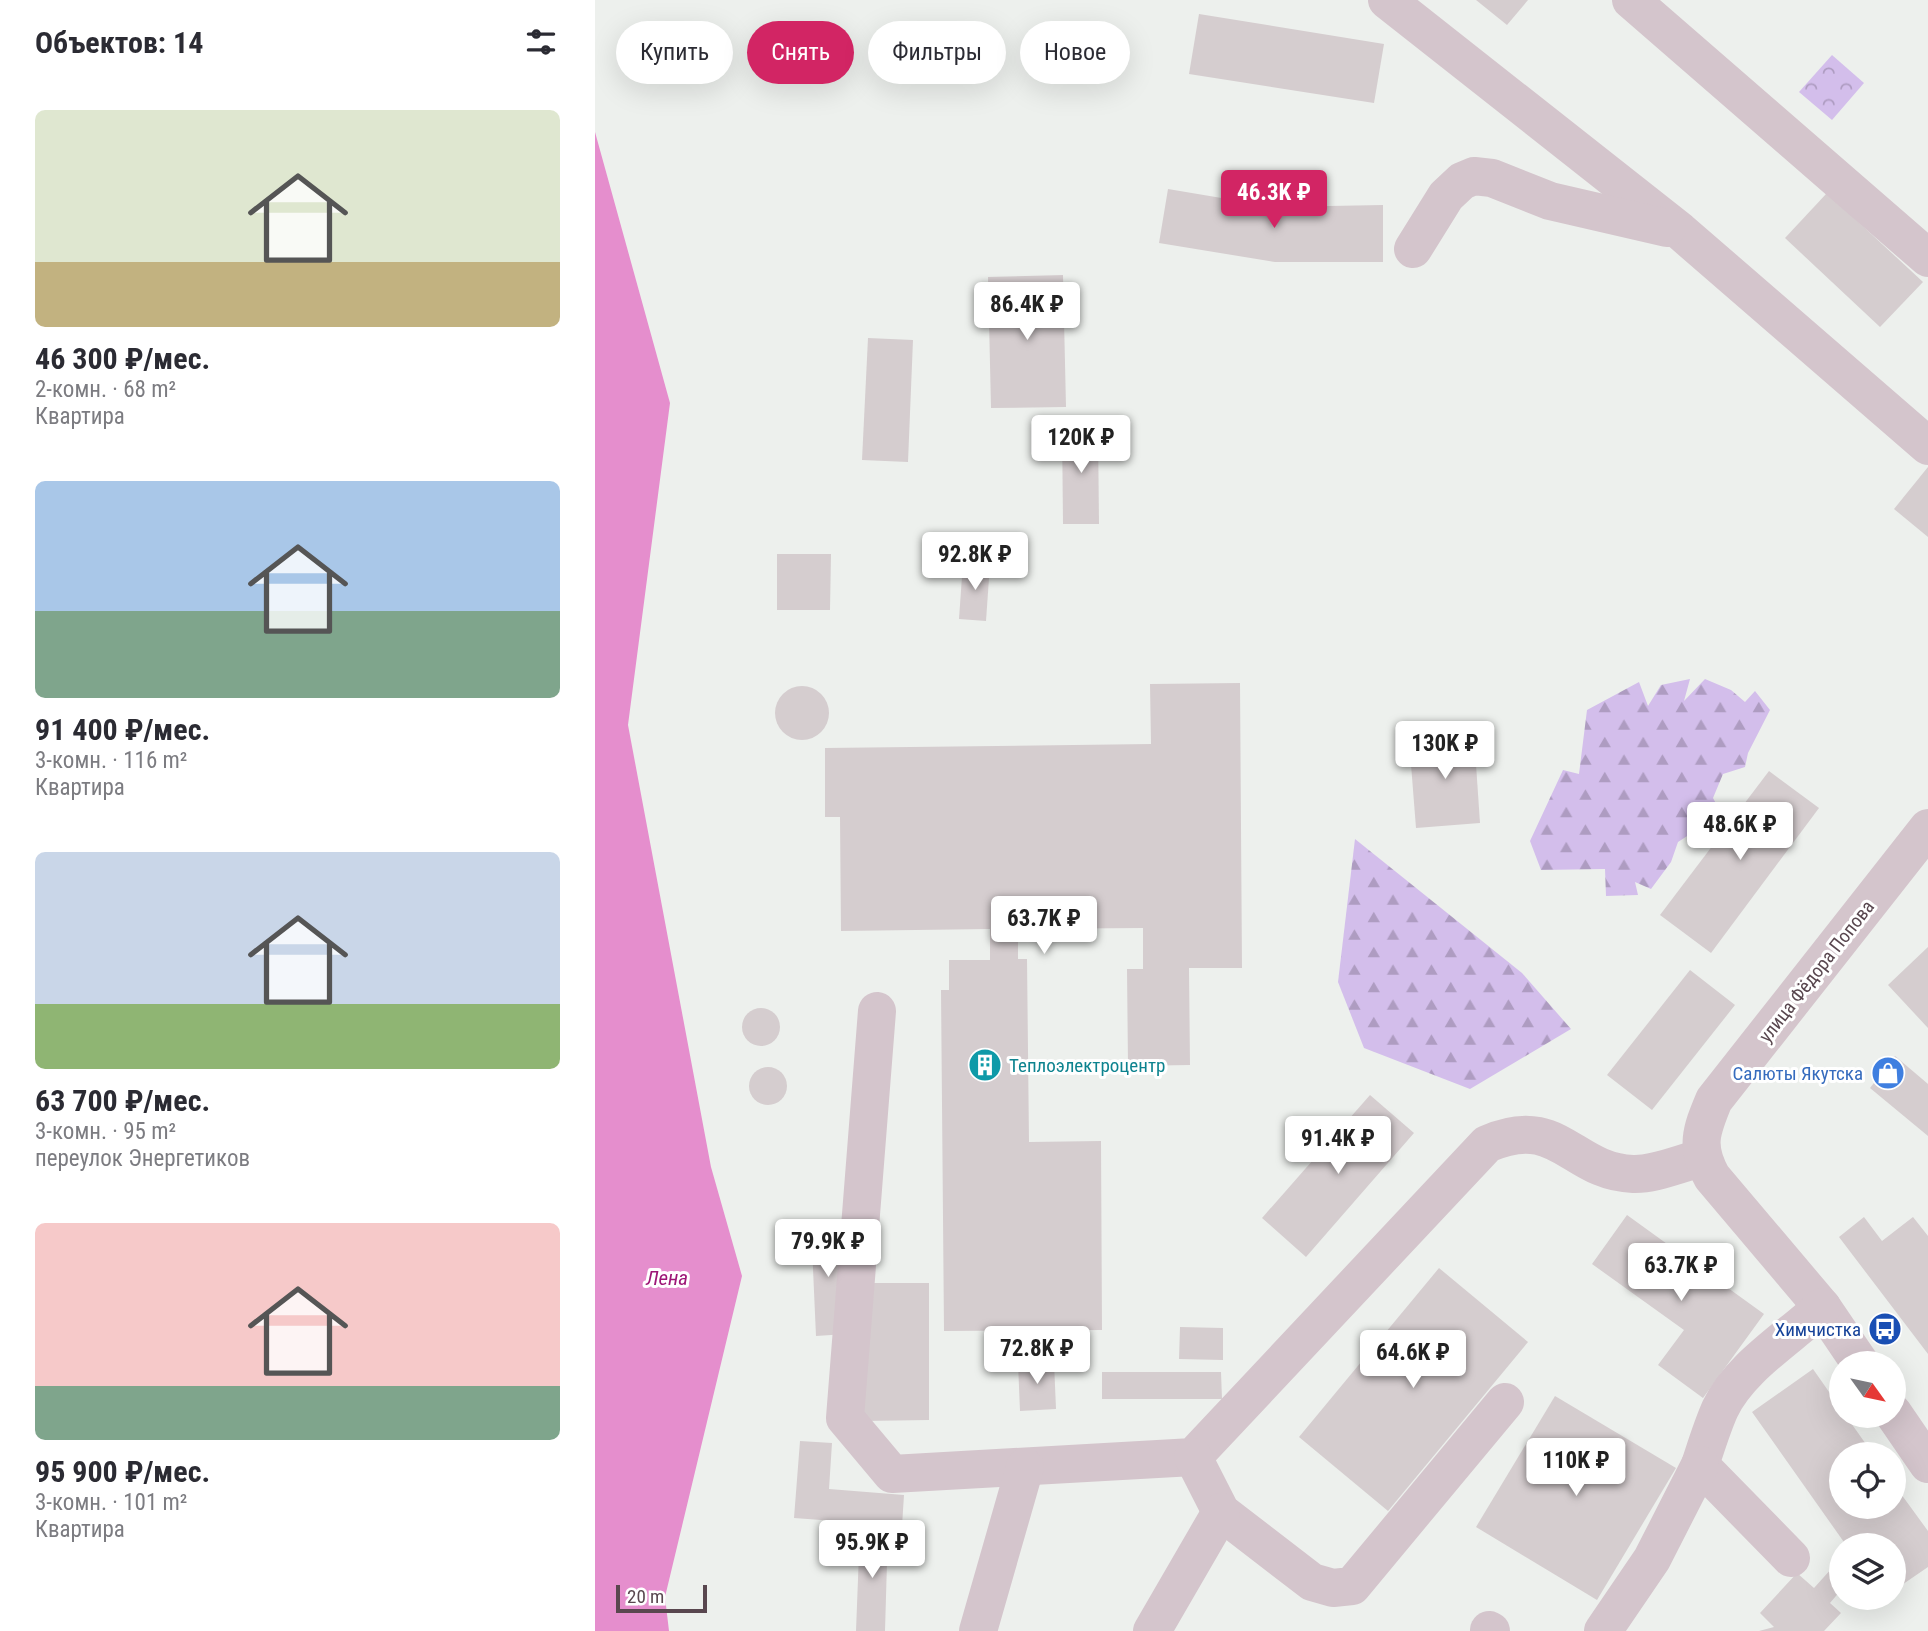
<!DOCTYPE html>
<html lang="ru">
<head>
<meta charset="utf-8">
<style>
	:root { --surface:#fff; --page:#f2f2f3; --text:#2b2b33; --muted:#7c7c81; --accent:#d22564 }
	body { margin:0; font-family:"Roboto Condensed",sans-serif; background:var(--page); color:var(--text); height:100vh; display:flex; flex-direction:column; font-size:26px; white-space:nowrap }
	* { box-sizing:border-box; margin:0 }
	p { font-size:23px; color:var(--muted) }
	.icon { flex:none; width:38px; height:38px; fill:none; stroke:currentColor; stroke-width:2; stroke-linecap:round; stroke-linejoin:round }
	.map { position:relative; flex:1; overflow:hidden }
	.panel { display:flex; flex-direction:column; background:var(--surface); width:595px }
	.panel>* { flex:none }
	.hud { position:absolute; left:21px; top:21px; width:665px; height:63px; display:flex; gap:14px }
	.needle { width:46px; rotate:123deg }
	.tools { position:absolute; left:1234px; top:1351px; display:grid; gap:14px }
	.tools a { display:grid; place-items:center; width:77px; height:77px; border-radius:50%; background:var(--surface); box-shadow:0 7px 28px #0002; font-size:35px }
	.scale { position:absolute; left:21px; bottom:18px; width:91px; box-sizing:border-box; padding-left:7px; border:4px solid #59474f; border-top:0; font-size:19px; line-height:24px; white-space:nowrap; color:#59474f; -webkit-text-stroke:5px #fff; paint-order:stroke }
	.price { position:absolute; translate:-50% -60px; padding:0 16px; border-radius:7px; background:#fff; color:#222; font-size:23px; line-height:46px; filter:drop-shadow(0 2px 4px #0008) }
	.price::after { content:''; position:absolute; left:50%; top:42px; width:21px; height:16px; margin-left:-10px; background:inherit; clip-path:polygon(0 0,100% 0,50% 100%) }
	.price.active { background:var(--accent); color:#fff }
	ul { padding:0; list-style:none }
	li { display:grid; align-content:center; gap:14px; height:371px; padding:0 35px }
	li span { display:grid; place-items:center; height:217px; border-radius:10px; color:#555 }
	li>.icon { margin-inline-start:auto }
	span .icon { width:126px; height:126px; fill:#fffc; stroke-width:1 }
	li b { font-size:30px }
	h2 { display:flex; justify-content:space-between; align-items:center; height:84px; padding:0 35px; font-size:30px }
	.tag { padding:0 24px; border-radius:32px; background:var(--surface); box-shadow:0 7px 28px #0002; font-size:24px; line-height:63px }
	.tag.active { background:var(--accent); color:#fff }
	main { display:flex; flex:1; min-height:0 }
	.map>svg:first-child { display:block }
</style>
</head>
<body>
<main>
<section class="panel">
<h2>Объектов: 14<svg class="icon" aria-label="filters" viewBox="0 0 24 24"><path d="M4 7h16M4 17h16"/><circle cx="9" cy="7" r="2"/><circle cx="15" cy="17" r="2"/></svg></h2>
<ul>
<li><span style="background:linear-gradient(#dfe7d0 70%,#c2b280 0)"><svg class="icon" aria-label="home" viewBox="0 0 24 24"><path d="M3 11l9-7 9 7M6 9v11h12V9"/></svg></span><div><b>46 300 ₽/мес.</b><p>2-комн. · 68 m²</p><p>Квартира</p></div></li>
<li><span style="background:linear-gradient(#a9c7e8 60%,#7fa58c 0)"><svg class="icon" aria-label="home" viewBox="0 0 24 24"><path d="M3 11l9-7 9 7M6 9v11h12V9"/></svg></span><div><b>91 400 ₽/мес.</b><p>3-комн. · 116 m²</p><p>Квартира</p></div></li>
<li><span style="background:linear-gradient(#c9d6e8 70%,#8fb573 0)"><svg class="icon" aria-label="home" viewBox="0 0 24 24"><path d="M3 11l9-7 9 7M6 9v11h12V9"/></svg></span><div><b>63 700 ₽/мес.</b><p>3-комн. · 95 m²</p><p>переулок Энергетиков</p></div></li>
<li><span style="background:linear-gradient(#f6c9c9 75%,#7fa58c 0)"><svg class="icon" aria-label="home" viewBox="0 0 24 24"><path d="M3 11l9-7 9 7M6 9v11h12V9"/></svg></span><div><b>95 900 ₽/мес.</b><p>3-комн. · 101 m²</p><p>Квартира</p></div></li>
</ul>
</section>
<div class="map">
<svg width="1333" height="1631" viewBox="0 0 1333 1631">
	<defs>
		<pattern id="forest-firs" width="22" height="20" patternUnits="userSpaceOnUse" patternTransform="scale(1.75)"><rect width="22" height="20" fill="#d3beeb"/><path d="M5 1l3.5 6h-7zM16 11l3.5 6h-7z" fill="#ae9cc1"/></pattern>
		<pattern id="park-crowns" width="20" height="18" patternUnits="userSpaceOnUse" patternTransform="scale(1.75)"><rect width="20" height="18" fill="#d3beeb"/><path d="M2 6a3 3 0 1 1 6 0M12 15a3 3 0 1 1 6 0" fill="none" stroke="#ae9cc1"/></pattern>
	</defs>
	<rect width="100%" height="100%" fill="#edf0ed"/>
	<g fill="url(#forest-firs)">
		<polygon points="1095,679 1089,701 1110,679 1136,690 1150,702 1160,691 1175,710 1153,753 1150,767 1128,774 1118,798 1125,811 1105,814 1109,825 1083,842 1076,862 1056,889 1040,882 1043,895 1011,896 1010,869 946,870 935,841 968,770 984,774 992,710 1044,682 1053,706 1066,685"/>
		<polygon points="760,839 927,973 976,1029 875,1089 769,1048 743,982"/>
	</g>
	<polygon fill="url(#park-crowns)" points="1237,55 1269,83 1237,120 1204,92"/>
	<polygon fill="#e58ecd" points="0,132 75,403 33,725 116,1167 147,1276 70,1597 74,1631 0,1631"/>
	<g fill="#d5cdcf">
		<polygon points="881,0 933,0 912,25"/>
		<polygon points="604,14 789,44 779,103 594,74"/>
		<polygon points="573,189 680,207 788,205 788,262 680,262 564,243"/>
		<polygon points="1232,193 1328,282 1285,327 1190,238"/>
		<polygon points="468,275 471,407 396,408 393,277"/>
		<polygon points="273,338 318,340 313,462 267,460"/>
		<polygon points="467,426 503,426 504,524 468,524"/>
		<polygon points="1333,467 1333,537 1299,509"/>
		<polygon points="182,554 236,554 235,610 182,610"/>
		<polygon points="368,562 395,564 391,621 364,619"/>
		<polygon points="645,683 647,968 594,968 595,1065 533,1066 532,969 548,969 548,928 423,929 423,959 432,959 434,1142 506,1141 507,1330 349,1331 346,990 354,990 354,960 395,960 395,929 246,931 245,817 230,817 230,748 556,744 555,684"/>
		<circle cx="207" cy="713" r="27"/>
		<polygon points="879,735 885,823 821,828 814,739"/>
		<polygon points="1174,771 1224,808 1116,953 1065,915"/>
		<polygon points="1333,947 1333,1028 1293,985"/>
		<polygon points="1095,970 1140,1005 1057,1110 1012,1075"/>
		<circle cx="166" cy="1027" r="19"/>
		<polygon points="1300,1056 1333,1084 1333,1136 1275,1088"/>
		<circle cx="173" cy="1086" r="19"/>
		<polygon points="775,1095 819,1133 711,1257 667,1218"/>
		<polygon points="1032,1215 1169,1314 1108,1398 1063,1365 1089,1330 997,1264"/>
		<polygon points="1269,1217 1287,1241 1318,1217 1333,1236 1333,1354 1244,1237"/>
		<polygon points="246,1223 251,1334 221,1336 216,1224"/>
		<polygon points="844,1268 933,1342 793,1511 704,1437"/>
		<polygon points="267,1283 334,1283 334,1420 268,1421"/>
		<polygon points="585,1327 628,1328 628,1360 584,1359"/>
		<polygon points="459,1362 461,1409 425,1411 423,1363"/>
		<polygon points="1218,1369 1246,1409 1246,1416 1251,1416 1278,1454 1246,1454 1246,1507 1298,1507 1298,1483 1333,1531 1333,1567 1298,1591 1298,1545 1251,1545 1157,1412"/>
		<polygon points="507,1372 626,1372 627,1399 507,1399"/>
		<polygon points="960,1396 1081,1468 1002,1600 881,1527"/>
		<polygon points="205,1441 237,1443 234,1489 309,1495 307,1526 199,1518"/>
		<polygon points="265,1527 293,1528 290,1631 261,1631"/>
		<polygon points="1246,1558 1246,1590 1235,1603 1246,1613 1229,1631 1164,1631 1179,1627 1165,1613 1202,1573 1219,1588"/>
	</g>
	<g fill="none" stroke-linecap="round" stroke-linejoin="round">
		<g stroke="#d4c5cc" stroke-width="38">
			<polyline points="792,0 1085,231 1333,446"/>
			<polyline points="1036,0 1333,258"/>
			<polyline points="818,249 851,196 867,181 879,176 897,178 955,201 1072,228"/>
			<path d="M282,1011L250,1418L297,1474L598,1457L892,1144C964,1112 976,1172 1038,1174C1059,1175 1086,1163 1107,1158"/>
			<path d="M1265,1363L1227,1307L1117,1177C1100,1147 1106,1131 1119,1100L1333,828"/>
			<polyline points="1298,1413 1333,1464"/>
			<polyline points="598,1457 626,1512 717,1582 738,1588 757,1586 910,1402"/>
			<path d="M1196,1558L1105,1465C1111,1447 1117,1427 1125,1409C1145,1367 1194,1338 1227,1307"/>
			<polyline points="894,1630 896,1631"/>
			<polyline points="383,1631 430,1467"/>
			<polyline points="557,1631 626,1512"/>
			<polyline points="1008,1631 1057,1559 1105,1465"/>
		</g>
	</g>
	<defs>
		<symbol id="building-disc" viewBox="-11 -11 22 22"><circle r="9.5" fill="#0f9aa8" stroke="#fff"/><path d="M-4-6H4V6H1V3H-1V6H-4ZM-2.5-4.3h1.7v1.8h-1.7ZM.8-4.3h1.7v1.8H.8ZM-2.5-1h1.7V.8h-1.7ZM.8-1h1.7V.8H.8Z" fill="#fff"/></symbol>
		<symbol id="shop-disc" viewBox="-11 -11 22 22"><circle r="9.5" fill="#3f7fe0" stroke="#fff"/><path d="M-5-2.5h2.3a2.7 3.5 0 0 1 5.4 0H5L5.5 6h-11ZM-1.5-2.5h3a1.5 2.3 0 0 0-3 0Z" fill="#fff"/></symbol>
		<symbol id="bus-disc" viewBox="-11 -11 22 22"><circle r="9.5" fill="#1a4fb4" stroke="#fff"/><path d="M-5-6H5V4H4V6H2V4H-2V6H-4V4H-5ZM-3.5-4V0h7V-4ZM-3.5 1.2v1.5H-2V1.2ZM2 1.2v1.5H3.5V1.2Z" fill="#fff"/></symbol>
	</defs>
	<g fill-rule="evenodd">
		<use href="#building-disc" x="371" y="1046" width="38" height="38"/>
		<use href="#shop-disc" x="1274" y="1054" width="38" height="38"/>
		<use href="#bus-disc" x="1271" y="1310" width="38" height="38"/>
	</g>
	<g text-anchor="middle" stroke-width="6" stroke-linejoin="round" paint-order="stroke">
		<g font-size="19" fill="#59474f" stroke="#fff">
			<text transform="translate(1221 971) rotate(-52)" y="7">улица Фёдора Попова</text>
		</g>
		<g font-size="19" fill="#0d838f" stroke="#fff" text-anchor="start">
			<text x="414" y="1072">Теплоэлектроцентр</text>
		</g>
		<g font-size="19" fill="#366cbe" stroke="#fff" text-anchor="end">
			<text x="1268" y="1080">Салюты Якутска</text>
		</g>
		<g font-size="19" fill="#164399" stroke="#fff" text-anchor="end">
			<text x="1266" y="1336">Химчистка</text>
		</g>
		<g font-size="21" font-style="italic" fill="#9d1677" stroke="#fff">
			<text x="72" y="1285">Лена</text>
		</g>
	</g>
</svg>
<div class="tools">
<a><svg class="needle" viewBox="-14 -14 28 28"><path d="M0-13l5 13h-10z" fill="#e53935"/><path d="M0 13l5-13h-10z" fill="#7c7c81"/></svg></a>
<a><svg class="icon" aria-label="locate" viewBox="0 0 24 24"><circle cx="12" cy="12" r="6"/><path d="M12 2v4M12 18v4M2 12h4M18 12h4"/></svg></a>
<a><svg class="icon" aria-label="layers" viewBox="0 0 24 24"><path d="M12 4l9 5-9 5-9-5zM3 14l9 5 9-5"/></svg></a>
</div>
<div class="scale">20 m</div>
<b class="price active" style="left:679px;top:230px">46.3K ₽</b>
<b class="price" style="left:432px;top:342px">86.4K ₽</b>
<b class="price" style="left:486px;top:475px">120K ₽</b>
<b class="price" style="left:380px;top:592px">92.8K ₽</b>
<b class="price" style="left:850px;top:781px">130K ₽</b>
<b class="price" style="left:1145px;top:862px">48.6K ₽</b>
<b class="price" style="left:449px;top:956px">63.7K ₽</b>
<b class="price" style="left:743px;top:1176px">91.4K ₽</b>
<b class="price" style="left:233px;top:1279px">79.9K ₽</b>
<b class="price" style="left:1086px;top:1303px">63.7K ₽</b>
<b class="price" style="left:442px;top:1386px">72.8K ₽</b>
<b class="price" style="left:818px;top:1390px">64.6K ₽</b>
<b class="price" style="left:981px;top:1498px">110K ₽</b>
<b class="price" style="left:277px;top:1580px">95.9K ₽</b>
<div class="hud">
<a class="tag">Купить</a>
<a class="tag active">Снять</a>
<a class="tag">Фильтры</a>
<a class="tag">Новое</a>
</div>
</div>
</main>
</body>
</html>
